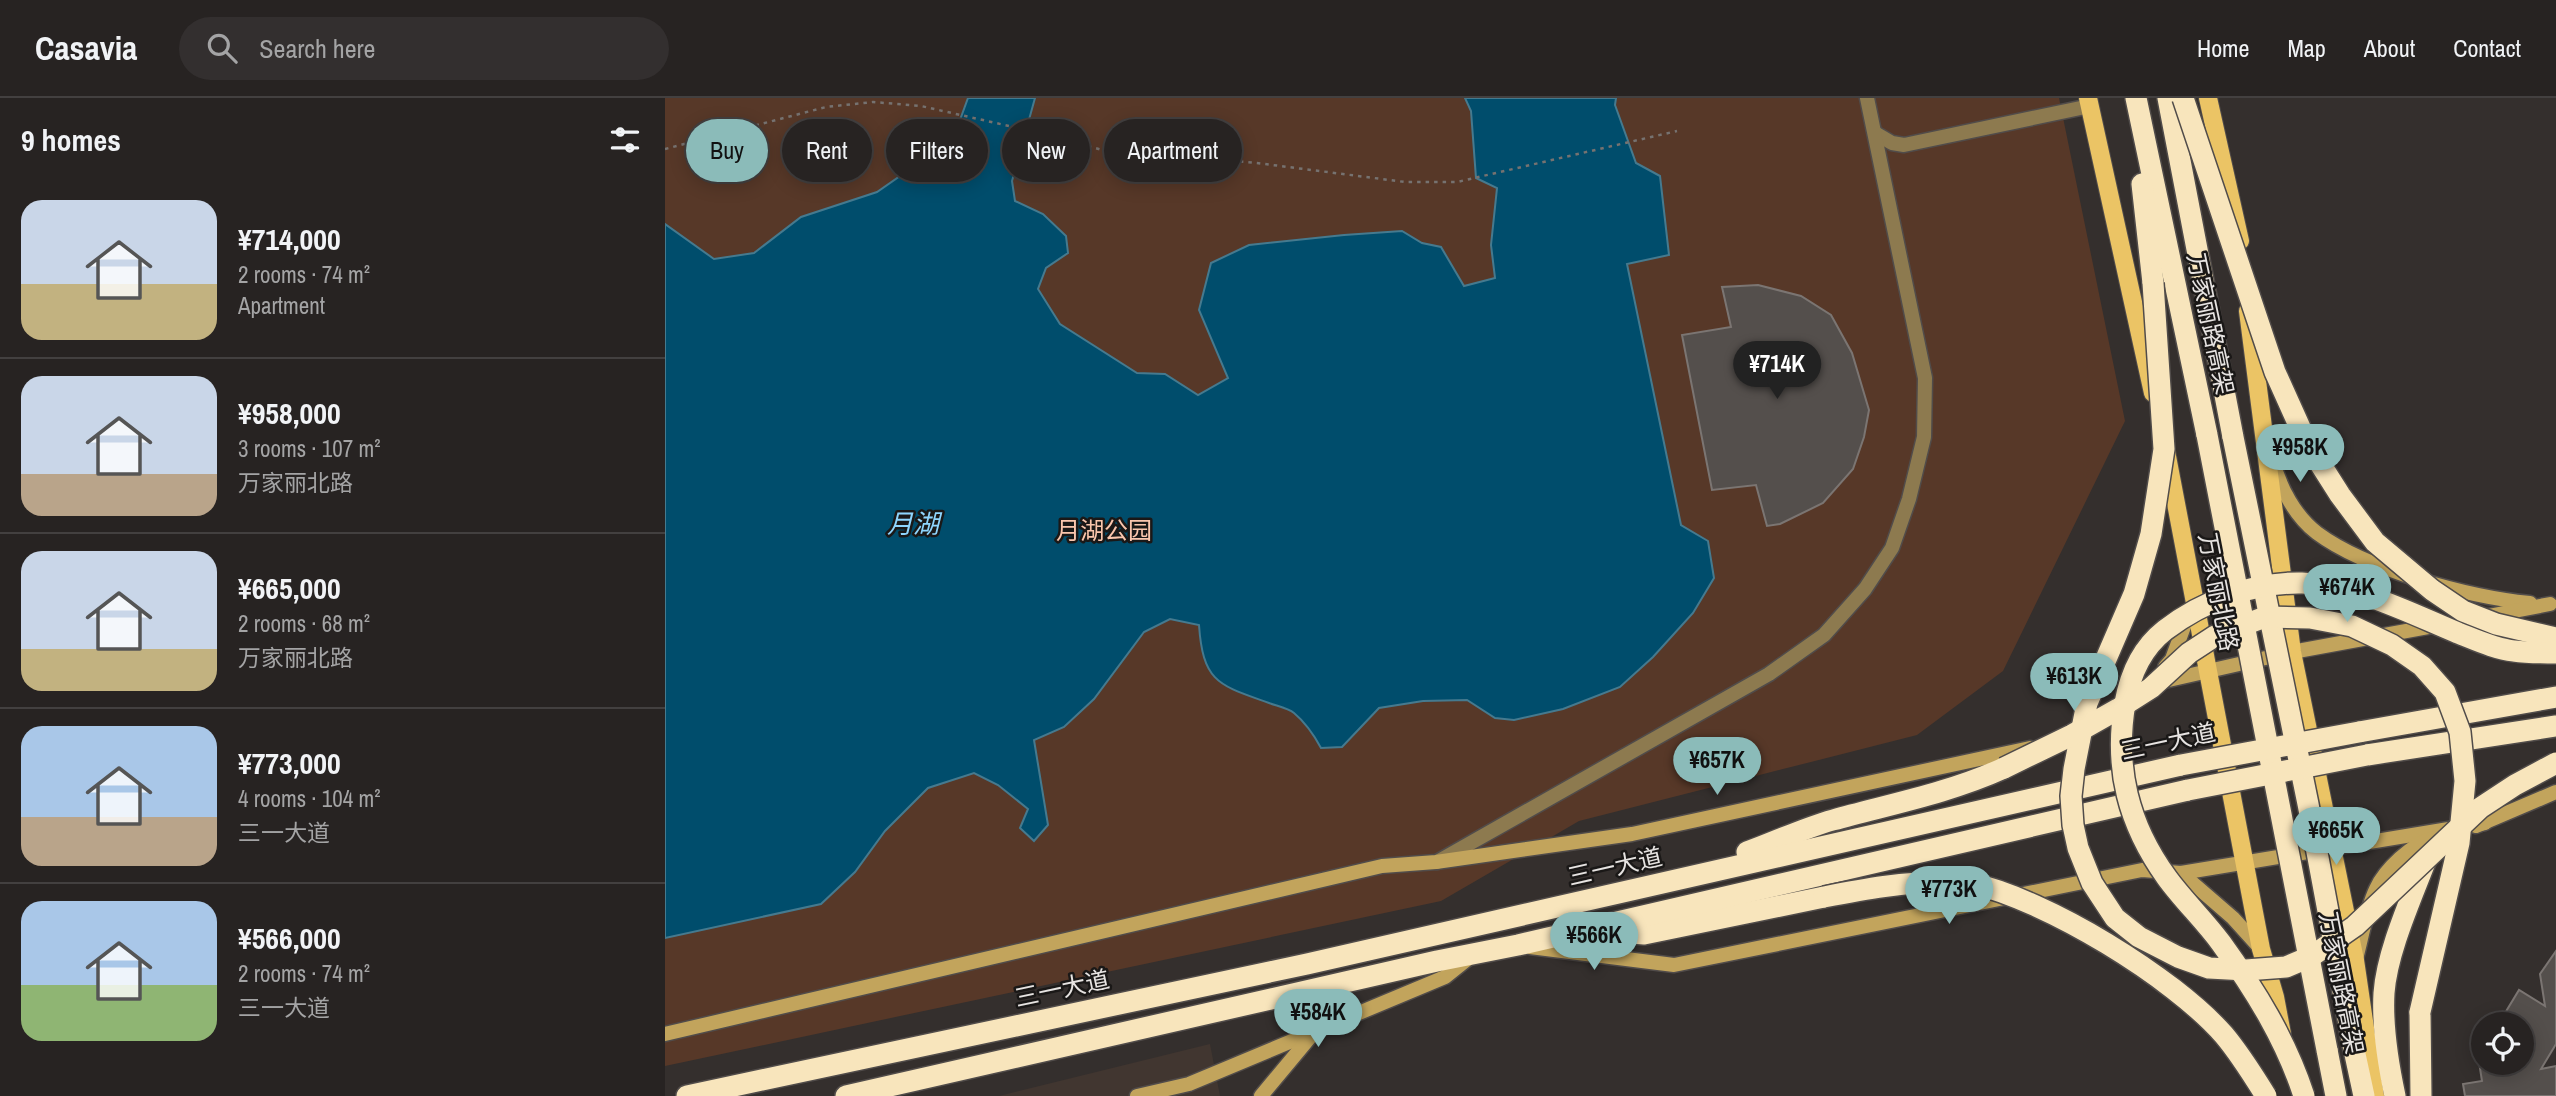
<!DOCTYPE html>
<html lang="en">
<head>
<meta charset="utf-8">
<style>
	:root { --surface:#272322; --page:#332f2f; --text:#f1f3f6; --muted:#a4a4a5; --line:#434040; --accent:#8bbbb9 }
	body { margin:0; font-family:"Archivo Narrow","Noto Sans SC",sans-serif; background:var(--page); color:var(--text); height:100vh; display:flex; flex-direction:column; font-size:26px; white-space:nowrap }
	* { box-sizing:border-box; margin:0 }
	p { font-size:23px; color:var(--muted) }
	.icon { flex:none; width:38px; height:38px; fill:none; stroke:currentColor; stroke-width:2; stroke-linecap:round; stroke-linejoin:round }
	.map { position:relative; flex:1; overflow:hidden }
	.details { display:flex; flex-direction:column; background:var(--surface); width:665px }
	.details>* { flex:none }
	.banner { position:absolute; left:21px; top:21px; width:665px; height:63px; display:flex; gap:14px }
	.buttons { position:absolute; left:1806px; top:914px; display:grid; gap:14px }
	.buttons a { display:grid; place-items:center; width:63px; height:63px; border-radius:50%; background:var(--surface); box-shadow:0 4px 18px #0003,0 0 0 2px var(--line); font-size:35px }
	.price { position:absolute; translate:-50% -60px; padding:0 16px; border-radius:24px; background:var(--accent); color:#111; font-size:23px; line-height:46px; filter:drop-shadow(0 2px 4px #0008) }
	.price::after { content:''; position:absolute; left:50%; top:42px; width:21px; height:16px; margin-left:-10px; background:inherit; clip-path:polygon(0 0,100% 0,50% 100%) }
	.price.active { background:#222; color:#fff }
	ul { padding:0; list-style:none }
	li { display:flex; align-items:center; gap:21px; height:175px; padding:0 21px }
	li+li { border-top:2px solid var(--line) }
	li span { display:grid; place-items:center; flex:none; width:196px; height:140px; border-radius:21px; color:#555 }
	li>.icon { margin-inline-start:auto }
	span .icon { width:84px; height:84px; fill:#fffc; stroke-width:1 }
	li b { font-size:30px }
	h2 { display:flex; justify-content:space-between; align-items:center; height:84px; padding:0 21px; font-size:30px }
	.pill { padding:0 24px; border-radius:32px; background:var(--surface); box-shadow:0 4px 18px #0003,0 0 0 2px var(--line); font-size:24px; line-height:63px }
	.pill.active { background:var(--accent); color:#111 }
	header { display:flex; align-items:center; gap:42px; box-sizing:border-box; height:98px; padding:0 35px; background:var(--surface); border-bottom:2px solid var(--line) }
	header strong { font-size:33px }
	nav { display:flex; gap:38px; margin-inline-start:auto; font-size:24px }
	.search { width:490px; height:63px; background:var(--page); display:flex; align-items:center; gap:18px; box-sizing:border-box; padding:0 24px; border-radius:38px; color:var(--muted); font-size:26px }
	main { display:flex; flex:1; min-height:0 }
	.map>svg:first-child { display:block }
</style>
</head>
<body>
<header>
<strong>Casavia</strong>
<div class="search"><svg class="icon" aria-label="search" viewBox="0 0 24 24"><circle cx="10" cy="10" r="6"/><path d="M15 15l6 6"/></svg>Search here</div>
<nav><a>Home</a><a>Map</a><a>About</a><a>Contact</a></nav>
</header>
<main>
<section class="details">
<h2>9 homes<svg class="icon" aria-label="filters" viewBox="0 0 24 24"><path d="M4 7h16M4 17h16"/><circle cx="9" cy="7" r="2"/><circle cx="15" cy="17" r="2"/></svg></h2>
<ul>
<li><span style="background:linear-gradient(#c9d6e8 60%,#c2b280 0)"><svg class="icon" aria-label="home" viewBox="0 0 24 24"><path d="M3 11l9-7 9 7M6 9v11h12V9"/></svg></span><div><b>¥714,000</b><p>2 rooms · 74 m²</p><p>Apartment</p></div></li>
<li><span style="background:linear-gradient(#c9d6e8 70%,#b9a48a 0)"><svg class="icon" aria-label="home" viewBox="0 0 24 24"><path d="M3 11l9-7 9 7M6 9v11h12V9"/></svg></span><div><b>¥958,000</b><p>3 rooms · 107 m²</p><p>万家丽北路</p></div></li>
<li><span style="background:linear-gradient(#c9d6e8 70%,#c2b280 0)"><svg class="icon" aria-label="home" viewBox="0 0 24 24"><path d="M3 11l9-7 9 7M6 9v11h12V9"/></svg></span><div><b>¥665,000</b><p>2 rooms · 68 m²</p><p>万家丽北路</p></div></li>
<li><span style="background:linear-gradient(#a9c7e8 65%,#b9a48a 0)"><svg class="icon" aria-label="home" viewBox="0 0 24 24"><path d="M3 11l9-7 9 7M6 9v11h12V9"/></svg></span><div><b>¥773,000</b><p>4 rooms · 104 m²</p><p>三一大道</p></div></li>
<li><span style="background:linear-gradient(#a9c7e8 60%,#8fb573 0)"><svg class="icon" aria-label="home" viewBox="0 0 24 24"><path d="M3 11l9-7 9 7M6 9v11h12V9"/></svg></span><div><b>¥566,000</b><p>2 rooms · 74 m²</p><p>三一大道</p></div></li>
</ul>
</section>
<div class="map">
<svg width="1891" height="998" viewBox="0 0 1891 998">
	<rect width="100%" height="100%" fill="#342f2d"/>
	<polygon fill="#413630" points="545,946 555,998 334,998"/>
	<polygon fill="#573828" points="0,0 1394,0 1460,323 1338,573 1252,637 914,723 776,803 0,968"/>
	<path fill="#004d6c" stroke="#457a8f" stroke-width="2" d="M303,0H370L347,83L350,103L378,116L401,138L403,155L381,170L373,191L395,226L472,275L500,276L533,297L563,280L534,212L546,165L584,147L679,137L737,133L757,145L776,149L799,188L830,180L826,147L832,90L811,80L806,13L800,0H951L950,7L971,65L995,78L1004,157L962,166L1016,427L1043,443L1049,480L1028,515L988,559L955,589L898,611L849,622L830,620L802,602L758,603L714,610L677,649L656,650C649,637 641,625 629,615C623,610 612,608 604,605C554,587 538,585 534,527L505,521L479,534L429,601L399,629L369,642L383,727L369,743L355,730L363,711L333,687L309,675L263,690L220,733L190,774L156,806L0,840V126L49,161L89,155L136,119L212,94L288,41Z"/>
	<g fill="#544f4c" stroke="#7b7572" stroke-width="2">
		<polygon points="1093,187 1136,198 1166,217 1187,255 1204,312 1199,339 1188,371 1158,405 1115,426 1102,428 1091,387 1047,392 1017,237 1066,229 1057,189"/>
		<polygon points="1891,853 1891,946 1876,971 1891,968 1891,998 1800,998 1798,986 1817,983 1814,964 1857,964 1857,926 1847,926 1837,920 1854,892 1880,908 1875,876"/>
	</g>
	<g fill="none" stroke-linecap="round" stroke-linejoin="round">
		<defs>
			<g id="street">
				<polyline points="1210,35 1227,45 1239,47 1425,8"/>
				<polyline points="772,764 1104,576 1159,537 1200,491 1227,450 1244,401 1259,339 1260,280 1202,0"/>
			</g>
			<g id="secondary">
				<path d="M1608,363C1615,390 1630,418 1652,435C1702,472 1804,499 1865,505"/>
				<polyline points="1818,519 1885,506"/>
				<polyline points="1500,569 1507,561 1524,515"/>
				<polyline points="1495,584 1627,554 1774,527"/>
				<polyline points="1811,728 1891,694"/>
				<polyline points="1516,775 1820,725"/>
				<polyline points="865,849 1009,867 1477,772 1516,775 1568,820 1596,851"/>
				<path d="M1691,861C1697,839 1701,812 1711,791C1720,771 1747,746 1768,740"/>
				<polyline points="0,936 717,768 771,764 967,736 1365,650"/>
				<polyline points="472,998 524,986 780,879 805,859"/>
				<polyline points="596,998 646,938"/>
			</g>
			<g id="primary">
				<polyline points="1423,0 1488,295"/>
				<polyline points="1543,0 1575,143"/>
				<polyline points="1583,213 1627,554 1690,862 1710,998"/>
				<polyline points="1501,353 1596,851 1610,899 1617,936"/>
			</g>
			<g id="highway">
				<polyline points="1471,0 1542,337"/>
				<polyline points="1503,0 1568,339"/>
				<polyline points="1477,86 1488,185"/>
				<polyline points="1694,634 1891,599"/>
				<polyline points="1702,657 1891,628"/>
				<path d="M1082,754C1110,744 1139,730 1168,722C1226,706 1284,695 1339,670"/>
				<polyline points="940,833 979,836 1159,799"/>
				<polyline points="1755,914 1756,998"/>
				<polyline points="1688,947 1699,998"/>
				<polyline points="1662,952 1671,998"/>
				<polyline points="22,998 642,866 1516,667"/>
				<polyline points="181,998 772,863 853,847 1523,692"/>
				<path d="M1730,998C1723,965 1717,929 1719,895C1722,853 1747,799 1762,759"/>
			</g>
		</defs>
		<use href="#street" stroke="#514c4a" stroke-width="17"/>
		<use href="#secondary" stroke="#514c4a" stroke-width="17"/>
		<use href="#primary" stroke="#514c4a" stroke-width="20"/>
		<use href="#highway" stroke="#514c4a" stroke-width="24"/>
		<polyline stroke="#767270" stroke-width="2.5" stroke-dasharray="3.5 5" stroke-linecap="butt" points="0,51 161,9 208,4 256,8 388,38 437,52 592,65 740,84 792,84 1012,33"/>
		<use href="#street" stroke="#8d7a4f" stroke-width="14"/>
		<use href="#secondary" stroke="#c2a45c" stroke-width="14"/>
		<use href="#primary" stroke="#ebc465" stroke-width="18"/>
		<use href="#highway" stroke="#f8e5bc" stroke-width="21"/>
		<defs>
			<g id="highway-bridge">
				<polyline points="1518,0 1610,274 1642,345 1675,397 1710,444 1767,492 1798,513 1831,526 1891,540"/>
				<polyline points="1488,185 1499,351 1486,436 1469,496 1422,605 1409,671 1406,698 1408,727 1413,750 1427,785 1450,820 1474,839 1513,859 1544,870 1581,872 1621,869 1647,858 1690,828 1815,710 1850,687 1891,665"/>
				<polyline points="1542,337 1662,952"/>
				<polyline points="1568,339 1643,706 1688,947"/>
				<polyline points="1516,667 1694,634"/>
				<polyline points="1339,670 1407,637 1453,611 1486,590 1524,555 1550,538 1600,519 1645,520 1687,528 1727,547 1757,568 1780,594 1795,634 1800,683 1794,745 1755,914"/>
				<polyline points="1523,692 1702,657"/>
				<path d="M1159,799C1200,791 1238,784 1280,784C1288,784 1298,783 1306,785C1382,802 1508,879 1559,937C1575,956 1588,977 1601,998"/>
				<path d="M1639,998C1621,942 1590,892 1556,845C1539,822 1518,802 1502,780C1463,726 1449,670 1460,605C1465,577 1477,550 1500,532C1538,503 1588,484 1637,485C1691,487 1745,515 1793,535C1811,542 1830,551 1849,553C1862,555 1877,555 1891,555"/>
			</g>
		</defs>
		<use href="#highway-bridge" stroke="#514c4a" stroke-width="24" stroke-linecap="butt"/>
		<use href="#highway-bridge" stroke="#f8e5bc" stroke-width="21"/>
	</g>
	<g text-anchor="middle" stroke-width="5" stroke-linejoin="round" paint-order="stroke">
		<g font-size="24" fill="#e7e4e2" stroke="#1a1817">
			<text transform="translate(1545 226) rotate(78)" y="8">万家丽路高架</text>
			<text transform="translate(1553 494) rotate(79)" y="8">万家丽北路</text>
			<text transform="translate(1503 644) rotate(-12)" y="8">三一大道</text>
			<text transform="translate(950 769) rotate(-13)" y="8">三一大道</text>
			<text transform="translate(1676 885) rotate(79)" y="8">万家丽路高架</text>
			<text transform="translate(397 891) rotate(-12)" y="8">三一大道</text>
		</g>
		<g font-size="24" fill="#fac6ad" stroke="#1a1817">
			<text x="439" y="441">月湖公园</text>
		</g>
		<g font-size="26" font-style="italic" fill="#8ed5fd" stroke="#1a1817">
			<text x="248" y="435">月湖</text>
		</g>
	</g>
</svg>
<div class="buttons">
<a><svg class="icon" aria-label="locate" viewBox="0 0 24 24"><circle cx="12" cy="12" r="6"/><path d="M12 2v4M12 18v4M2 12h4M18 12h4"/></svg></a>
</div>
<b class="price active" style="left:1112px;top:303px">¥714K</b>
<b class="price" style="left:1635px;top:386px">¥958K</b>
<b class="price" style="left:1682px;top:526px">¥674K</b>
<b class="price" style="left:1409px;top:615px">¥613K</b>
<b class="price" style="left:1052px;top:699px">¥657K</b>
<b class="price" style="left:1671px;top:769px">¥665K</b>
<b class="price" style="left:1284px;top:828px">¥773K</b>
<b class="price" style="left:929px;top:874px">¥566K</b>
<b class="price" style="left:653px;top:951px">¥584K</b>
<div class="banner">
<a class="pill active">Buy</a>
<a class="pill">Rent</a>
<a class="pill">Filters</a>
<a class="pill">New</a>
<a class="pill">Apartment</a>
</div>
</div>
</main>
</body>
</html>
